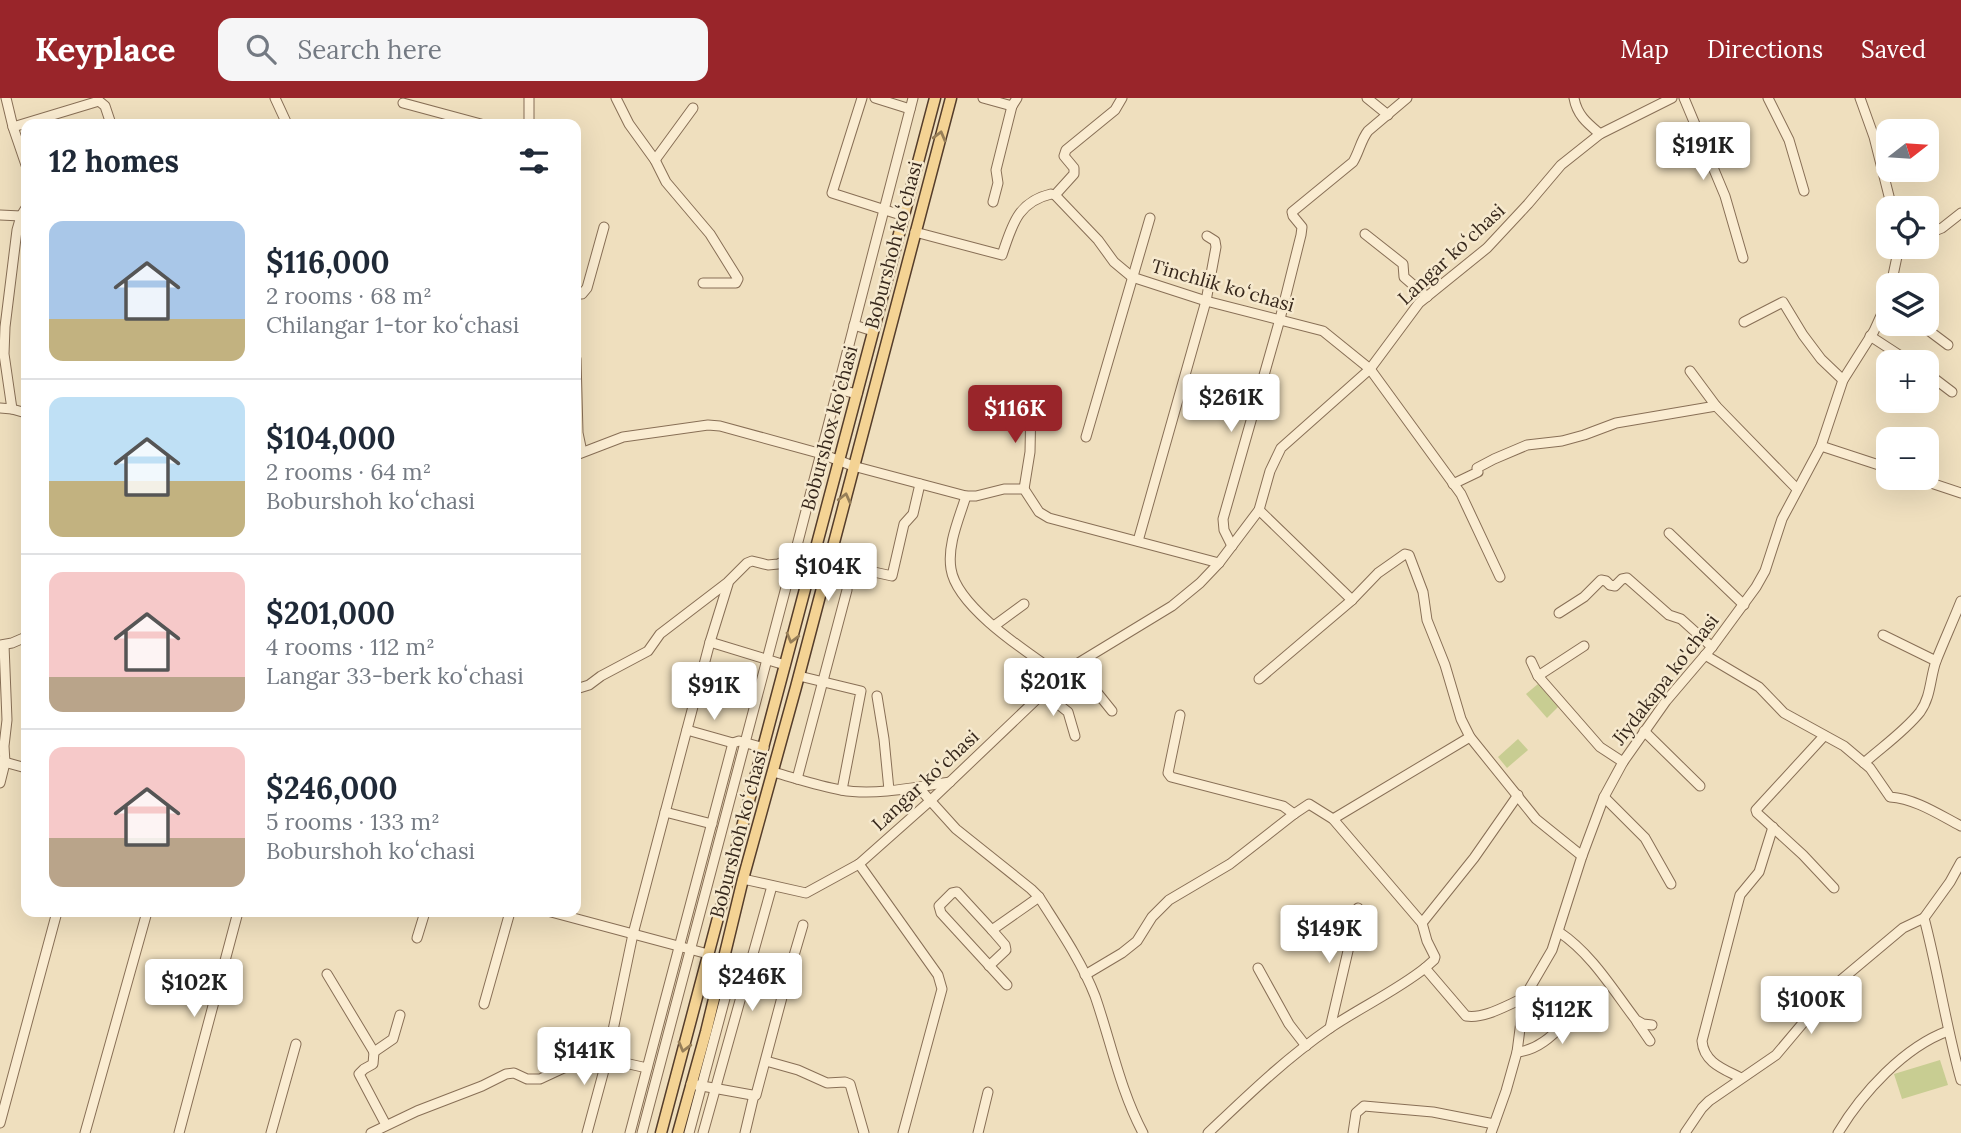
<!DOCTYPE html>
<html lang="en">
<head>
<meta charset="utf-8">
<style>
	:root { --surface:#fff; --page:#f6f6f7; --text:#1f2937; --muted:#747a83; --line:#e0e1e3; --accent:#99252a }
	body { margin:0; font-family:Lora,serif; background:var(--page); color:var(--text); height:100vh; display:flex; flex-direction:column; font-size:26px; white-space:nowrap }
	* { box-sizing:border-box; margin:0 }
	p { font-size:23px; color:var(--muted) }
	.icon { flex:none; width:38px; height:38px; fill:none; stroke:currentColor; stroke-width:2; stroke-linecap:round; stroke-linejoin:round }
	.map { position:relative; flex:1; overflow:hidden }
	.panel { position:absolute; left:21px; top:21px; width:560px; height:798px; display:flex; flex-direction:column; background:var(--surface); border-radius:14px; box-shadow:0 7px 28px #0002 }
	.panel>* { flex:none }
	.needle { width:46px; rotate:73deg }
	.buttons { position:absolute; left:1876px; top:21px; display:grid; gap:14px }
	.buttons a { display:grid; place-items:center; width:63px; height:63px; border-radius:14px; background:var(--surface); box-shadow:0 7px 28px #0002; font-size:35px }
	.price { position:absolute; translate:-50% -60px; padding:0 16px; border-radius:7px; background:#fff; color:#222; font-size:23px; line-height:46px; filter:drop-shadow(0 2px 4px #0008) }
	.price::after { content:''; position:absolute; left:50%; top:42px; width:21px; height:16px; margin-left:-10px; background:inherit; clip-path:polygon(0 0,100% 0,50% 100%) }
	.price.active { background:var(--accent); color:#fff }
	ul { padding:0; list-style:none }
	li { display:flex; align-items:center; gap:21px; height:175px; padding:0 28px }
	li+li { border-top:2px solid var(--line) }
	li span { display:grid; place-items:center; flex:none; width:196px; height:140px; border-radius:14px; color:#555 }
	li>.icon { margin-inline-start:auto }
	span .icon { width:84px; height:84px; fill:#fffc; stroke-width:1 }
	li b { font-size:30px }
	h2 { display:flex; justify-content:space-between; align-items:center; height:84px; padding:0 28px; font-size:30px }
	header { display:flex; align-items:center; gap:42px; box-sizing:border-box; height:98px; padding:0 35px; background:var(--accent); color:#fff }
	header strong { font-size:33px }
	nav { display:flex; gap:38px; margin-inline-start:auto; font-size:24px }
	.search { width:490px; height:63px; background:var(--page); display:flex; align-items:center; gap:18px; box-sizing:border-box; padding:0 24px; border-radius:14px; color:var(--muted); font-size:26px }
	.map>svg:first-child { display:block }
</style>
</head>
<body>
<header>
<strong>Keyplace</strong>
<div class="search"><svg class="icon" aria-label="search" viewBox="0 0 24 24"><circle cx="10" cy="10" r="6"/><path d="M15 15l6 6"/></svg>Search here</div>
<nav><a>Map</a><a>Directions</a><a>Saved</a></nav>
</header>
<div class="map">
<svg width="1961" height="1035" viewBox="0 0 1961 1035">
	<rect width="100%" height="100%" fill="#efdfbe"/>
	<g fill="#c8cd92">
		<polygon points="1538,586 1558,609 1547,620 1526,596"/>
		<polygon points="1518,641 1528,652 1507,670 1498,659"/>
		<polygon points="1940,962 1948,987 1902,1001 1894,976"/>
	</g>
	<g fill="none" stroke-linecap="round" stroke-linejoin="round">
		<defs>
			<g id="minor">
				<polyline points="6,0 13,29 26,67"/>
				<polyline points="275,0 287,26"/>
				<polyline points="529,0 529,26"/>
				<polyline points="616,0 629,26 655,62 666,84 710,136 738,181 736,185 703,185"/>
				<polyline points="862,0 832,95 904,118"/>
				<polyline points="875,0 910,11"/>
				<polyline points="983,0 1012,8"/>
				<polyline points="1367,0 1388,17"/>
				<path d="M1574,0C1577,17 1587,25 1600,36"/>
				<polyline points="1684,0 1725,98 1743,160"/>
				<polyline points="1768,0 1789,42 1804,93"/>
				<polyline points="1860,0 1874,39 1892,110"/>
				<polyline points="403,5 481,26"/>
				<polyline points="13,29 99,3 105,8 111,26"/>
				<polyline points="655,62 693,10"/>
				<polyline points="1055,97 1074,76 1074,70 1064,58 1066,52 1115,12 1122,0"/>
				<polyline points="993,104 998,85 996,72 1012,8 1017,0"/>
				<polyline points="26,110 21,118 17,132 5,229 4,256 12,311 26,315"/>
				<polyline points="0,117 21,118"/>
				<path d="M915,134L1002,157C1012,128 1017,104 1051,96L1055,97L1098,142L1114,164L1132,179L1206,203L1323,233L1370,271L1461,396L1500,479"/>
				<polyline points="1365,136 1403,166 1404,179 1427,199"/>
				<polyline points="1927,136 1942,130 1961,115"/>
				<polyline points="1891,187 1899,149"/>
				<polyline points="577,196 582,196 587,190 604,129"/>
				<polyline points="1744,224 1783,204 1803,237 1821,261 1843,282"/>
				<polyline points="1920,226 1948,247"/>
				<polyline points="854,227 873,233"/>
				<polyline points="1870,238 1910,264"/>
				<polyline points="576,261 578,335 582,354"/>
				<polyline points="1690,273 1716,308 1797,391"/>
				<polyline points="1927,275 1952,294"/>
				<polyline points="837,291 857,296"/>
				<polyline points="0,310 12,311"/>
				<polyline points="1086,339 1150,120"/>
				<polyline points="1821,348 1888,370"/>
				<polyline points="576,357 623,339 708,327 720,328 822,356 853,368 966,398 976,398 1004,391 1024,391 1039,414 1049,420 1219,465"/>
				<polyline points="1916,380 1961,395"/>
				<polyline points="1453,386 1478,374 1477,370 1494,361 1527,347 1562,343 1584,337 1616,325 1716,308"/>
				<polyline points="1024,391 1030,354 1031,304"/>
				<path d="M966,398C959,421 947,447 951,471C957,510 1030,556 1061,578"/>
				<polyline points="1259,412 1352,502 1378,475 1405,456 1409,457 1423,494 1427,522 1445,567 1461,621 1470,639 1536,721 1582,758"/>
				<polyline points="1669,435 1744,507"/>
				<polyline points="1138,443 1206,203 1216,149 1215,143 1207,138"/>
				<path d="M1232,448L1224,432L1223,421L1280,221L1301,137L1302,129L1293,118L1292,114L1353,64C1359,54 1361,42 1368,33L1407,0"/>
				<polyline points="1559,515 1584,499 1601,482 1606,483 1610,487 1615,488 1622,481 1627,480 1669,517 1681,521 1712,549"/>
				<polyline points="994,528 1024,506"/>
				<polyline points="1883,537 1936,563"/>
				<polyline points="710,544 785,567"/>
				<polyline points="0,547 12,545 26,539"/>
				<polyline points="1584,548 1538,578 1600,649 1623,664"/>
				<path d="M1705,557L1759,589L1784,615L1844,648L1870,670L1890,699C1916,701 1938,716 1961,728"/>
				<polyline points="1531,563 1538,578"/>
				<polyline points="1075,567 1112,613"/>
				<polyline points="799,578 861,593 842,692"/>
				<polyline points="1259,581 1352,502"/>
				<polyline points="576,591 589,587 601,578 648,553 660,536 728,484 747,465 752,463 768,467 778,466 794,459 913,0"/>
				<polyline points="1044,595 1068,614 1075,638"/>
				<polyline points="877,598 884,641 889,692"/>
				<polyline points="1180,617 1168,675 1171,679 1283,708 1294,716"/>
				<polyline points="687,632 733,645"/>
				<polyline points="1644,633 1700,688"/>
				<polyline points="1824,638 1756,712 1757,715 1803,757 1834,790"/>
				<polyline points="1,663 26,670"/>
				<path d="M1864,665C1882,649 1905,633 1920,614C1931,599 1930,580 1936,563C1944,543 1953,523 1961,503"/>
				<path d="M773,674C795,680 818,688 841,692C875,698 917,689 950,684"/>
				<polyline points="797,681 847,492 847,468 892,478 904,426 913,416 920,386"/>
				<polyline points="0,685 5,665 4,648 7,622 4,547"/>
				<path d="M918,689L956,731L1031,791L1039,799C1058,829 1082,864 1095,898C1111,944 1120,992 1143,1035"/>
				<polyline points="1604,699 1645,740 1671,786"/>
				<polyline points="665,714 712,726"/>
				<polyline points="1333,721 1470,639"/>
				<polyline points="859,766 938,877 942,891 903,1035"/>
				<polyline points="743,781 806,795 859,766 930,703 1061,578 1075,567 1172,508 1200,485 1219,465 1259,412 1270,373 1281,350 1370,271 1419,205 1487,150 1528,106 1561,67 1600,36 1672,0"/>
				<polyline points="551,814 708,856"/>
				<path d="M1924,820C1938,873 1946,929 1961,982"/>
				<polyline points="1924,820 1950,784 1961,764"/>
				<polyline points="1422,825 1474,760 1518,697"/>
				<path d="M1559,834C1592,856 1613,892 1636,922L1643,926L1652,927"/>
				<polyline points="417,840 425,814"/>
				<polyline points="989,868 1006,852 1005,847 992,832"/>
				<polyline points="1258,870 1289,926 1306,948"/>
				<polyline points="327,876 374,954"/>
				<polyline points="1085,877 1122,855 1137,843 1152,819 1169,802 1230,766 1294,716 1309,706 1333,721 1422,825 1427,843 1435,859 1434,862 1425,870"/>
				<polyline points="1007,887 941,815 939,808 952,795 957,794 992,832 1039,799"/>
				<polyline points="785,888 803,827"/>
				<polyline points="484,906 510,814"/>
				<polyline points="1637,924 1650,943"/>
				<polyline points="1330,930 1358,810"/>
				<polyline points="374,954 373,966 364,971 359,976 386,1027"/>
				<polyline points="374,954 393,941 400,917"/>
				<path d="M1517,954C1542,952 1558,931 1575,915L1581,914L1587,916L1594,911"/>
				<polyline points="607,961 647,970"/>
				<polyline points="766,963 798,972 827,985 845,984 850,986 864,1035"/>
				<path d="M1741,980C1724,971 1704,965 1702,943L1740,797L1759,774L1773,729"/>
				<polyline points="691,986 752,997 756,997 785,888 720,871"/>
				<polyline points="0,1025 57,814"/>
				<polyline points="85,1035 147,814"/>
				<polyline points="179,1035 238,814"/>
				<polyline points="271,1035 296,946"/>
				<polyline points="371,1035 417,1013 482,988 506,976 514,975 527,981 540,981 609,949"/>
				<polyline points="587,1035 607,961 633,836 710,544 728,486"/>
				<polyline points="630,1035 733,645 739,643 764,650"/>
				<polyline points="642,1035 794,459 812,464"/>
				<polyline points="689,1035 732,874"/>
				<polyline points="703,1035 772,788"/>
				<polyline points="745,1035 754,997"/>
				<polyline points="978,1035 988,994"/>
				<path d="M1208,1035C1247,998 1285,961 1330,930C1361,909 1396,893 1425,870L1466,918C1485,921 1507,907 1524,900"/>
				<polyline points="1353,1035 1356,1015 1364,1008 1433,1014 1494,1026"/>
				<polyline points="1491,1035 1506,993 1517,954 1524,900 1552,852 1582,758 1604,699 1623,664 1666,603 1712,549 1756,489 1765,473 1782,421 1821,348 1843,282 1874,233 1888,202"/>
				<polyline points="1685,1035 1702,1010 1709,1003 1776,957 1835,887 1903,830 1924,820"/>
				<path d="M1838,1035C1862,995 1904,949 1948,933"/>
			</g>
			<g id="major">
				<polyline points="661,1035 935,0"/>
				<polyline points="678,1035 706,934 743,781 796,589 951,0"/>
			</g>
		</defs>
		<use href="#minor" stroke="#886f56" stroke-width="11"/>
		<use href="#major" stroke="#553d2b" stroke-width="13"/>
		<use href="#minor" stroke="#faecd1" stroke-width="9"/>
		<use href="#major" stroke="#f4d394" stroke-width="10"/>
	</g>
	<defs><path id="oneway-chevron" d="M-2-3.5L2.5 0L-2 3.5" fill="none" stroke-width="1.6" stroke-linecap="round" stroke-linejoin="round" transform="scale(1.75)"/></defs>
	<g stroke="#967e58">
		<use href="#oneway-chevron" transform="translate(940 38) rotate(-75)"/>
		<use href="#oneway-chevron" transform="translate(845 400) rotate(-76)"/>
		<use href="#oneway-chevron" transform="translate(792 540) rotate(105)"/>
		<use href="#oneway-chevron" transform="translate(684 949) rotate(105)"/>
	</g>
	<g text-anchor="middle" stroke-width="5" stroke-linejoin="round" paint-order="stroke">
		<g font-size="19" fill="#37281c" stroke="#f6e9ce">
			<text transform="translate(893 147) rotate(-75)" y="7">Boburshoh koʻchasi</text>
			<text transform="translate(1451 156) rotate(-43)" y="7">Langar koʻchasi</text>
			<text transform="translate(1223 187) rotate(16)" y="7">Tinchlik koʻchasi</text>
			<text transform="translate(829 330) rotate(-75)" y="7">Boburshox ko'chasi</text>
			<text transform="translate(1665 581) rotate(-52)" y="7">Jiydakapa ko'chasi</text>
			<text transform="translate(925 682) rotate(-43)" y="7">Langar koʻchasi</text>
			<text transform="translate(738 736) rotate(-75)" y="7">Boburshoh koʻchasi</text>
		</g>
	</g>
</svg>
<div class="buttons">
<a><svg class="needle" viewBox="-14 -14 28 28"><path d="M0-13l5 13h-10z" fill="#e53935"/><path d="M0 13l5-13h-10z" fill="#747a83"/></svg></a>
<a><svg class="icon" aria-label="locate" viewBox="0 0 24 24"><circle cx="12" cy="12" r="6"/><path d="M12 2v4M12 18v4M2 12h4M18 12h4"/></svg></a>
<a><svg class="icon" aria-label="layers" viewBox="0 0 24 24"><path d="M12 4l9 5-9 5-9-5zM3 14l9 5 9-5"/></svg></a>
<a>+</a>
<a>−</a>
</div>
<b class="price" style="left:1703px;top:84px">$191K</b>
<b class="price" style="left:1231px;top:336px">$261K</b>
<b class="price active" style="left:1015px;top:347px">$116K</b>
<b class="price" style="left:828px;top:505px">$104K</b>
<b class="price" style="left:1053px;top:620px">$201K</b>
<b class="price" style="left:714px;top:624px">$91K</b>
<b class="price" style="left:1329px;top:867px">$149K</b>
<b class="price" style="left:752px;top:915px">$246K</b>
<b class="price" style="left:194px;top:921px">$102K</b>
<b class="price" style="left:1811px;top:938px">$100K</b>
<b class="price" style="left:1562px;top:948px">$112K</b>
<b class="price" style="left:584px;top:989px">$141K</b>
<section class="panel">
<h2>12 homes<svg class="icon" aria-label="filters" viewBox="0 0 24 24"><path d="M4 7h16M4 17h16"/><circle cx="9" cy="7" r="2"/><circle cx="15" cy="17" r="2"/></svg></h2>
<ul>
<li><span style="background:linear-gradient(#a9c7e8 70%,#c2b280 0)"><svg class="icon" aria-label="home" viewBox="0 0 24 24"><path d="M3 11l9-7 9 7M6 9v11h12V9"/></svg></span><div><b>$116,000</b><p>2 rooms · 68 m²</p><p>Chilangar 1-tor koʻchasi</p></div></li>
<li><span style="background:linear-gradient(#bfe0f5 60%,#c2b280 0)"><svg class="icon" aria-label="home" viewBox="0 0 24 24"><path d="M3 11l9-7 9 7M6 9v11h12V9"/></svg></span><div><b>$104,000</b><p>2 rooms · 64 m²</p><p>Boburshoh koʻchasi</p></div></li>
<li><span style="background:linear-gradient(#f6c9c9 75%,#b9a48a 0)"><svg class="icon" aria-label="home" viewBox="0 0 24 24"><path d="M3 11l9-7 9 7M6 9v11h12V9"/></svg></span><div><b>$201,000</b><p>4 rooms · 112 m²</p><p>Langar 33-berk koʻchasi</p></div></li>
<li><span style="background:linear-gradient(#f6c9c9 65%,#b9a48a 0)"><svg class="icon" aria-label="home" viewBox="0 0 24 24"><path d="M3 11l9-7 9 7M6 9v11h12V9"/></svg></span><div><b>$246,000</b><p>5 rooms · 133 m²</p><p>Boburshoh koʻchasi</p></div></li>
</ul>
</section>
</div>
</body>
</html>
